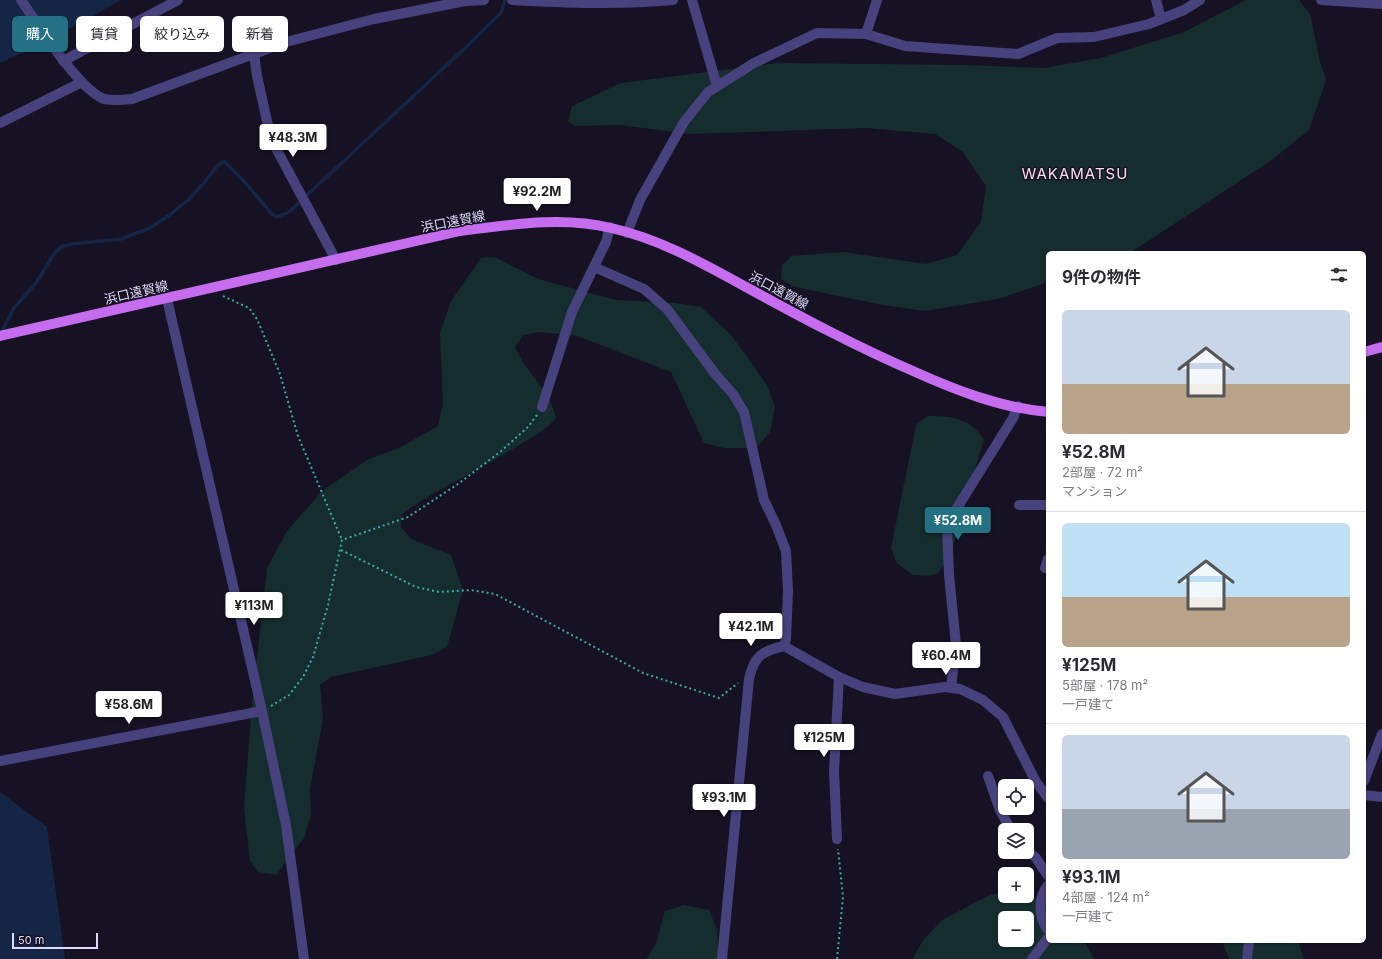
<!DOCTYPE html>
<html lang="ja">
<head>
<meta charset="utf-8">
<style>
	:root { --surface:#fff; --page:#f7f7f7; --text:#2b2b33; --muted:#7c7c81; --line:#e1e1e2; --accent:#247183 }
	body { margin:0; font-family:Inter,"Noto Sans JP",sans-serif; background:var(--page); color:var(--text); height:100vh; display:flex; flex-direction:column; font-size:15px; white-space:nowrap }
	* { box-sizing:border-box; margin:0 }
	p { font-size:13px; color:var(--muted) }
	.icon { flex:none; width:22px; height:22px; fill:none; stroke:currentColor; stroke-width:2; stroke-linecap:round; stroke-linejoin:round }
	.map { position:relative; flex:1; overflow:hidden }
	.drawer { position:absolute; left:1046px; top:251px; width:320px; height:692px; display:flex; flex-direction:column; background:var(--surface); border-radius:6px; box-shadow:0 1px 3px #0004 }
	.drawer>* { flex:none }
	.hud { position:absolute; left:12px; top:16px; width:380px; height:36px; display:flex; gap:8px }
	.fabs { position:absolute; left:998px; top:779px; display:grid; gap:8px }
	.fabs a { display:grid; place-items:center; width:36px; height:36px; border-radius:6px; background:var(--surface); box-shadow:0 1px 3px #0004; font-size:20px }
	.scale { position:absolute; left:12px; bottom:10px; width:86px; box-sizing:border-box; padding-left:4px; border:2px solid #dfd9fb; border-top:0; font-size:11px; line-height:14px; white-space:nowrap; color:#dfd9fb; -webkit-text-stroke:3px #161224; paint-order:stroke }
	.price { position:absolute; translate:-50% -34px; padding:0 9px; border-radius:4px; background:#fff; color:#222; font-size:13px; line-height:26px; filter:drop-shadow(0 1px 2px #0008) }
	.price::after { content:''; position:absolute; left:50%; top:24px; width:12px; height:9px; margin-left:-6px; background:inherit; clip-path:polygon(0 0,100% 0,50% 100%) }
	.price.active { background:var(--accent); color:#fff }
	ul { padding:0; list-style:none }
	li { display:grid; align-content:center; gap:8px; height:212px; padding:0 16px }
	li+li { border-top:1px solid var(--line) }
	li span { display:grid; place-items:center; height:124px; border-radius:6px; color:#555 }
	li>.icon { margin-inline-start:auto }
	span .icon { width:72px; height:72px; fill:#fffc; stroke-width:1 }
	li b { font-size:17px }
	h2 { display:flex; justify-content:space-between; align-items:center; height:48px; padding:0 16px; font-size:17px }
	.tag { padding:0 14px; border-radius:6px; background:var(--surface); box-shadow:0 1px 3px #0004; font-size:14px; line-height:36px }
	.tag.active { background:var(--accent); color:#fff }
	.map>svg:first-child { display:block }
</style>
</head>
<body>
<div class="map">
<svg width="1382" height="959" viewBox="0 0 1382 959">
	<rect width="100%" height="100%" fill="#161224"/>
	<g fill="#152d2e" fill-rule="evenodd">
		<polygon points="1246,0 1299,0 1310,14 1320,62 1326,80 1309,130 1273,159 1130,253 1048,253 1048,282 998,299 925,311 883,305 795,287 781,279 782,265 792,256 843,252 926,264 957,255 981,222 986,186 963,152 935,134 866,128 690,134 620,125 575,126 568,122 572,106 621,83 778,63 965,65 1044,68 1101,58 1184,32"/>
		<path d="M495,257L538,279L616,300L674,303L701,307L732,336L767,385L775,407L770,432L756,448H724L704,443L671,372L577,336L541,332L523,335L515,347C527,375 548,386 556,418C546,430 533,437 519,445C481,470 439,487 402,514L401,527L411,539L451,555L463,590L447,647L432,655L331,677L320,685L323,718L310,790L311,815L304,838L276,875L258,872L250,861L244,808L252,703L267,568L287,531L322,491L367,460L401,447L438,426L443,404L440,333L451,301L481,258Z"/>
		<path d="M928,416C952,416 969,418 984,439L950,557L938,573L929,576L913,575L897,563L891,548L916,425Z"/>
		<path d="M1005,892V896H1027V894L1048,904V941H1084L1094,959H914V956L924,939L942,920L990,895ZM1005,918H1027V940H1005Z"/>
		<polygon points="684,905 709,910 717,930 719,959 647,959 656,943 665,911"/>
		<polygon points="1222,941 1298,941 1304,959 1229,959"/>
	</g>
	<g fill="#142546">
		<polygon points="0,0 121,0 42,44 0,63"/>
		<polygon points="0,792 47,827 65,959 0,959"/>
	</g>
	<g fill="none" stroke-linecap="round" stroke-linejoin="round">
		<polyline stroke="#142546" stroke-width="3.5" points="1,333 14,308 36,283 54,254 61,247 71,244 121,239 150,228 171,214 188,200 204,183 217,166 224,161 241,178 272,214 277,217 289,212 465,48 501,13 505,0"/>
		<g stroke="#3dabaa" stroke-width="2" stroke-dasharray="2 3" stroke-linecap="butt">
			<polyline points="223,296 249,308 257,319 280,374 298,436 342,540"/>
			<polyline points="341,550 416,587 439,592 471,590 495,594 643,673 719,698 738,683"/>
			<polyline points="271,706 289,695 303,677 313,657 328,605 342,540 408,517 458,484 500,452 528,427 537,415"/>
			<polyline points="837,959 843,897 838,849"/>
		</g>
		<g stroke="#47427e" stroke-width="10">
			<path d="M21,0C37,23 79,90 104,99C113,101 123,100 132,99L286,42L374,19L465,1L484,0"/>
			<path d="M512,0C566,3 619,5 673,0"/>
			<polyline points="692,0 717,86"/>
			<polyline points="1156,0 1161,19"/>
			<polyline points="1321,0 1381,4 1382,2"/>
			<polyline points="866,34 877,0"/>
			<polyline points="254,53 257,76 271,139 336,260"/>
			<polyline points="63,61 178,0"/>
			<polyline points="0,123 82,82"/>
			<polyline points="627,233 640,200 684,122 708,92 754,63 817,33 866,34 905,46 1018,54 1057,38 1094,37 1149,24 1184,10 1200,0"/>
			<polyline points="594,267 644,289 667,309 716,375 733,394 744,412 764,500 776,525 786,551 788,591 786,639 784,646"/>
			<polyline points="167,299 262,711 286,825 304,959"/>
			<polyline points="542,407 572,312 606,242 610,227"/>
			<polyline points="1019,505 1048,505"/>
			<polyline points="1045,568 1048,559"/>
			<polyline points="951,688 956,645 949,575 947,524 1013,418 1018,406"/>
			<polyline points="0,761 262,711"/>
			<polyline points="988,776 1000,810 1011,830"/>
			<polyline points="1364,781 1382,734"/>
			<polyline points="1364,795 1382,797"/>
			<polyline points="837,839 834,771 839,677"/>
			<polyline points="1027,850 1036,858 1048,876"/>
			<path d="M1048,885C1038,897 1038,917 1048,930"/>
			<path d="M722,959L749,679C754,656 762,651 784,646L839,677L863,687L895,694L945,687L960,689L983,700L1003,717L1036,782L1048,798"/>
			<polyline points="1032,959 1048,938"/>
			<polyline points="1247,959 1249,941"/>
		</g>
		<g stroke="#c56cef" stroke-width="10">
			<path d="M0,336L460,231C509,225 561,216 611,228C660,239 702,263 746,287C801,317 855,346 913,371C955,390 1001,408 1048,412"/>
			<polyline points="1364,352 1382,347"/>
		</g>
	</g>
	<g text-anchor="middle" stroke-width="3" stroke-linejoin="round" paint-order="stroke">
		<g font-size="13" fill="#dfd9fb" stroke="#161224">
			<text transform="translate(453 221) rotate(-11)" y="5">浜口遠賀線</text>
			<text transform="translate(779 290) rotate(28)" y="5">浜口遠賀線</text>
			<text transform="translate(136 292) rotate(-13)" y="5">浜口遠賀線</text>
		</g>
		<g font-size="15" letter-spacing="1" fill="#fbdbee" stroke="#161224">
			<text x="1075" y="179">WAKAMATSU</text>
		</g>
	</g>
</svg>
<div class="fabs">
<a><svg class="icon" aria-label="locate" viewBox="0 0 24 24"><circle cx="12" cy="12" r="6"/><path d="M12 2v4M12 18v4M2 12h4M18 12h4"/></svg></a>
<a><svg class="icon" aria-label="layers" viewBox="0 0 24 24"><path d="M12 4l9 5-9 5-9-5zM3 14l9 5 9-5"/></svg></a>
<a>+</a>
<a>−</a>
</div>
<div class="scale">50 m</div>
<b class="price" style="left:293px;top:158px">¥48.3M</b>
<b class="price" style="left:537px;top:212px">¥92.2M</b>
<b class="price active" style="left:958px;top:541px">¥52.8M</b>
<b class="price" style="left:254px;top:626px">¥113M</b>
<b class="price" style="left:751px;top:647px">¥42.1M</b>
<b class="price" style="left:946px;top:676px">¥60.4M</b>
<b class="price" style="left:129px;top:725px">¥58.6M</b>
<b class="price" style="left:824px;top:758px">¥125M</b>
<b class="price" style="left:724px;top:818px">¥93.1M</b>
<div class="hud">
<a class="tag active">購入</a>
<a class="tag">賃貸</a>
<a class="tag">絞り込み</a>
<a class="tag">新着</a>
</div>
<section class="drawer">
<h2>9件の物件<svg class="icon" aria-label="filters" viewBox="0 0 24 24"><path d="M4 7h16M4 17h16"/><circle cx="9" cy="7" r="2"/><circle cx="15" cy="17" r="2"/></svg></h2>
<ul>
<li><span style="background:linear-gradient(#c9d6e8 60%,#b9a48a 0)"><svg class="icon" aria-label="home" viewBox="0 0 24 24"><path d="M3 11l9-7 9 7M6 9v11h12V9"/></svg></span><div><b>¥52.8M</b><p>2部屋 · 72 m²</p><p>マンション</p></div></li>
<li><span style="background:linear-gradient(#bfe0f5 60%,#b9a48a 0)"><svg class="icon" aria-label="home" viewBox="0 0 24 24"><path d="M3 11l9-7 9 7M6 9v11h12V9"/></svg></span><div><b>¥125M</b><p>5部屋 · 178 m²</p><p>一戸建て</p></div></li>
<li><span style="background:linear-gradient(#c9d6e8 60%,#9aa5b1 0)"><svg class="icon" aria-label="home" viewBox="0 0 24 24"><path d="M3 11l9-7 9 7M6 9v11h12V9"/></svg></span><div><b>¥93.1M</b><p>4部屋 · 124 m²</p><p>一戸建て</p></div></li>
</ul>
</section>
</div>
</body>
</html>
